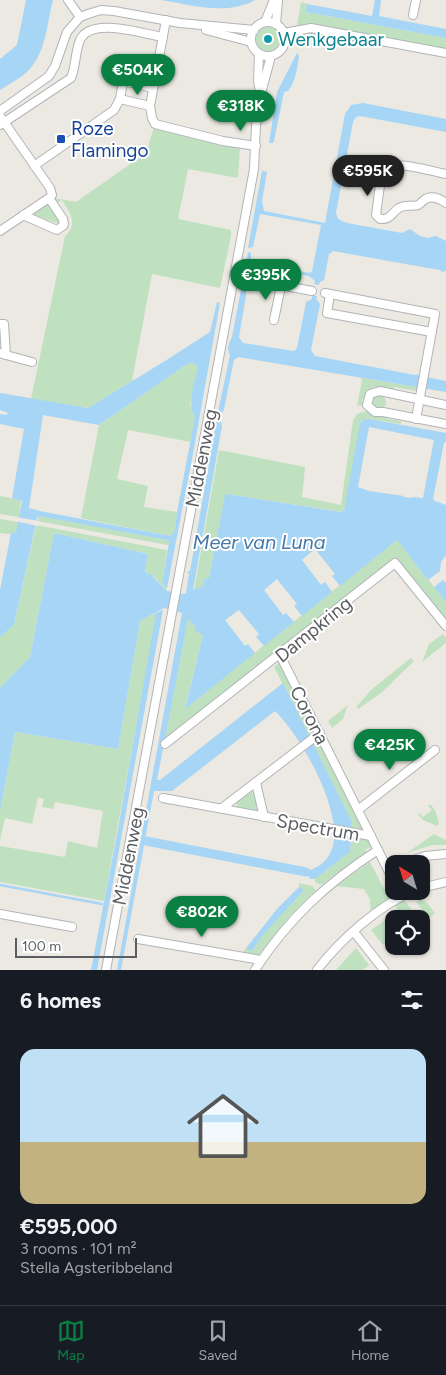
<!DOCTYPE html>
<html lang="en">
<head>
<meta charset="utf-8">
<style>
	:root { --surface:#171b24; --page:#242831; --text:#f1f3f6; --muted:#9ea1a6; --line:#363941; --accent:#0b8043 }
	body { margin:0; font-family:Figtree,sans-serif; background:var(--page); color:var(--text); height:100vh; display:flex; flex-direction:column; font-size:19px; white-space:nowrap }
	* { box-sizing:border-box; margin:0 }
	p { font-size:16px; color:var(--muted) }
	.icon { flex:none; width:28px; height:28px; fill:none; stroke:currentColor; stroke-width:2; stroke-linecap:round; stroke-linejoin:round }
	.map { position:relative; height:970px; overflow:hidden }
	.sheet { display:flex; flex-direction:column; background:var(--surface); flex:1 }
	.sheet>* { flex:none }
	.needle { width:32px; rotate:322deg }
	.buttons { position:absolute; left:385px; top:855px; display:grid; gap:10px }
	.buttons a { display:grid; place-items:center; width:45px; height:45px; border-radius:10px; background:var(--surface); box-shadow:0 1px 4px #0004; font-size:25px }
	.scale { position:absolute; left:15px; bottom:12px; width:122px; box-sizing:border-box; padding-left:5px; border:2px solid #5a5d61; border-top:0; font-size:14px; line-height:18px; white-space:nowrap; color:#5a5d61; -webkit-text-stroke:4px #fff; paint-order:stroke }
	.price { position:absolute; translate:-50% -42px; padding:0 11px; border-radius:18px; background:var(--accent); color:#fff; font-size:16px; line-height:32px; filter:drop-shadow(0 1px 2px #0008) }
	.price::after { content:''; position:absolute; left:50%; top:30px; width:15px; height:11px; margin-left:-8px; background:inherit; clip-path:polygon(0 0,100% 0,50% 100%) }
	.price.selected { background:#222; color:#fff }
	ul { padding:0; list-style:none }
	li { display:grid; align-content:center; gap:10px; height:265px; padding:0 20px }
	li+li { border-top:1px solid var(--line) }
	li span { display:grid; place-items:center; height:155px; border-radius:15px; color:#555 }
	li>.icon { margin-inline-start:auto }
	span .icon { width:90px; height:90px; fill:#fffc; stroke-width:1 }
	li b { font-size:21px }
	h2 { display:flex; justify-content:space-between; align-items:center; height:60px; padding:0 20px; font-size:21px }
	.dock { display:flex; justify-content:space-around; align-items:center; height:70px; border-top:1px solid var(--line); background:var(--surface); font-size:14px; color:var(--muted) }
	.dock a { display:grid; justify-items:center; gap:2px }
	.dock .selected { color:var(--accent) }
	.map>svg:first-child { display:block }
</style>
</head>
<body>
<div class="map">
<svg width="446" height="970" viewBox="0 0 446 970">
	<rect width="100%" height="100%" fill="#ebe9e1"/>
	<g fill="#c0e1c0">
		<polygon points="301,2 307,4 306,12 446,38 446,49 321,26 297,26"/>
		<circle cx="268" cy="39" r="12"/>
		<polygon points="310,32 344,37 343,40 315,35 296,37 296,35"/>
		<path d="M154,127L240,149L238,178L188,169L178,219L231,230V236L220,288L152,274L132,381L88,408L31,399L65,236C79,224 70,213 62,200L57,203L54,198L76,202L146,153Z"/>
		<polygon points="48,204 60,219 60,224 33,215"/>
		<polygon points="192,363 197,364 198,367 190,404 195,416 191,442 128,430 117,479 148,486 144,507 177,512 175,530 170,536 81,518 99,425 187,364"/>
		<path d="M361,378L417,387V391L394,387L393,391C380,388 370,381 364,399H362L363,405L357,406L362,380Z"/>
		<circle cx="379" cy="402" r="7"/>
		<polygon points="367,411 375,416 388,416 388,419 401,421 401,424 369,419 361,421 346,505 343,512 227,494 225,496 209,578 204,579 203,586 194,590 219,450 305,467 302,497 341,505 353,420 357,414"/>
		<polygon points="0,496 21,500 19,517 0,514"/>
		<polygon points="42,515 167,540 169,542 168,545 37,521 39,516"/>
		<polygon points="0,519 18,522 16,532 8,534 0,533"/>
		<polygon points="36,525 167,550 162,583 167,588 166,590 153,576 155,569 153,575 148,574 145,570 148,554 54,533 30,657 0,688 0,637 14,625"/>
		<polygon points="397,540 446,602 446,621 396,559 164,742 188,618 203,635 185,708"/>
		<polygon points="157,612 104,901 0,882 0,846 65,857 68,841 97,848 103,811 55,802 53,809 42,807 44,799 38,797 32,824 5,818 0,840 0,811 15,732 118,749 140,621"/>
		<polygon points="443,634 446,638 446,643 422,662 429,644"/>
		<polygon points="411,658 414,661 381,693 358,709 357,706 371,690"/>
		<polygon points="281,661 371,847 365,850 366,852 321,885 315,882 315,879 350,852 352,822 274,667"/>
		<polygon points="348,705 343,719 332,728 328,721"/>
		<polygon points="251,792 254,793 258,808 256,811 237,807 236,802"/>
		<polygon points="430,804 435,810 439,822 437,826 423,820 418,814 419,813 423,817 432,810 428,806"/>
		<polygon points="434,834 446,840 446,845 432,845 407,853"/>
		<polygon points="370,862 390,900 371,912 370,899 364,889 336,886"/>
		<polygon points="299,883 312,886 316,890 290,916 257,957 241,954 247,947 247,950 252,951 263,935 302,891 302,888 299,887"/>
		<polygon points="403,899 418,917 415,919 394,919 394,936 383,945 371,930 398,911 395,905"/>
		<polygon points="421,900 427,903 435,913 429,918 416,902"/>
		<polygon points="356,948 369,965 363,970 336,970"/>
	</g>
	<g fill="#a6d5f6" fill-rule="evenodd">
		<path d="M26,0H53C47,23 46,52 29,70C21,78 9,84 0,90V59L17,45Z"/>
		<path d="M161,0H255C226,16 192,5 161,0Z"/>
		<polygon points="375,0 381,0 379,16 446,29 446,38 306,12 307,4 372,16"/>
		<path d="M297,53L299,56C297,68 296,81 288,91L284,92L274,141L273,143H269L277,92Z"/>
		<path d="M363,103L446,119V132L360,116L356,117L353,122L336,213C337,220 342,221 347,223L402,233L410,229L420,236L427,238L436,236L446,241V271L441,272V270L428,268L333,251L329,254L324,280L320,282L319,285L314,284L315,281L309,276L246,265L248,252L251,253V261L252,262L309,273L312,272L321,225L260,214L253,247L248,248L262,171L267,172L262,201L264,211L325,223L345,114L351,105Z"/>
		<path d="M243,288L246,290V296L239,337L243,343L294,351L297,348L306,302L312,299V295L317,296L316,299L320,304L311,350L315,356L415,375L417,374V375L446,381V392L238,357L234,360L224,409L222,413L218,412L230,355C226,349 229,343 232,337L241,290Z"/>
		<path d="M217,302L220,303L192,459L167,588L162,583L169,542L167,540L39,516L37,518L14,625L0,637V590L11,533L16,532L22,501L12,498L24,429L0,424V414L6,415L8,413L0,410V393L88,408L165,361L210,332ZM192,363L197,365L198,367C195,382 186,403 195,417L177,512L175,530L170,536L40,511L29,508L43,415L99,425L187,364Z"/>
		<path d="M217,418H220L222,426L193,590L203,586L204,579L209,578L225,495L227,494L341,512L344,511L360,423L363,420L369,419L446,433V441L444,443L433,499L435,501L446,505V555L441,562L440,571L428,580L397,540L340,586L332,576L335,574L315,549L302,560L321,585L325,582L332,592L302,616L294,606L297,604L277,579L264,590L283,615L286,613L294,622L264,646L256,637L259,634L239,610L225,620L245,646L248,644L255,653L185,709L203,635L195,631V626L185,616L188,619L157,780H160L283,683L352,822L350,852L315,879H310L306,872C314,868 322,866 328,857C352,823 301,736 275,711L172,791H154L121,970H117L182,613L164,608L140,621L118,749L15,732L0,811V688L30,657L54,533L148,554L145,571L148,574L153,575V577L167,591L184,594L186,593L189,574L187,572L190,571ZM369,427L434,440L423,498L412,497L411,498L404,497V496L369,491L358,487Z"/>
		<polygon points="443,580 446,583 446,602 434,587"/>
		<polygon points="163,610 97,970 91,970 118,829 156,613"/>
		<polygon points="299,887 302,888 303,891 263,935 252,951 247,950 247,947 277,909"/>
	</g>
	<polygon fill="#ebe9e1" points="16,517 39,521 38,526 15,521"/>
	<g fill="none" stroke-linecap="round" stroke-linejoin="round">
		<polyline stroke="#a6d5f6" stroke-width="2.5" points="0,885 102,904"/>
		<polyline stroke="#a6d5f6" stroke-width="9" points="146,841 306,872"/>
		<defs>
			<g id="street">
				<polyline points="68,0 80,17"/>
				<polyline points="413,15 416,0"/>
				<polyline points="166,20 150,106 152,118 155,124 223,141 256,146"/>
				<circle cx="268" cy="39" r="17"/>
				<polyline points="265,22 274,0"/>
				<polyline points="276,24 278,0"/>
				<polyline points="206,30 251,42"/>
				<polyline points="284,33 311,28 446,53"/>
				<polyline points="259,54 258,81 260,92"/>
				<polyline points="120,99 123,81 153,88"/>
				<polyline points="0,111 49,76 55,66 67,32 80,17 91,13 101,10 114,11 180,23 254,30"/>
				<polyline points="0,116 50,188 52,195 49,198 0,231"/>
				<path d="M0,125L71,78C76,66 75,52 80,40C91,16 143,34 163,37"/>
				<polyline points="34,166 114,110 120,99 150,106"/>
				<path d="M446,174C433,172 394,159 386,169C379,177 378,204 376,215L380,219C391,220 391,213 399,208C405,204 412,207 418,205C421,204 421,202 424,200C431,195 439,198 446,203"/>
				<polyline points="23,215 57,230 64,225 63,219 49,198"/>
				<polyline points="234,276 312,291"/>
				<polyline points="325,293 435,314 416,419"/>
				<polyline points="330,294 327,313 432,332"/>
				<polyline points="274,320 281,286"/>
				<polyline points="0,324 4,324 6,355 0,353"/>
				<polyline points="6,355 32,362"/>
				<polyline points="446,405 380,391 370,394 367,405 375,412 383,412 446,424"/>
				<polyline points="280,655 394,882"/>
				<polyline points="165,744 395,563 446,626"/>
				<polyline points="256,783 264,817"/>
				<polyline points="163,798 371,836"/>
				<polyline points="222,808 320,733"/>
				<polyline points="358,810 435,750"/>
				<polyline points="402,864 425,856 446,854"/>
				<polyline points="421,888 446,882"/>
				<polyline points="0,914 72,927"/>
				<polyline points="354,932 384,970"/>
				<polyline points="138,939 261,960"/>
				<polyline points="106,970 254,169 256,125 259,101 271,56"/>
				<path d="M255,970C288,919 327,883 378,850"/>
				<path d="M317,970C340,940 378,906 413,891"/>
			</g>
		</defs>
		<use href="#street" stroke="#b2b4b8" stroke-width="10"/>
		<use href="#street" stroke="#fff" stroke-width="8"/>
	</g>
	<circle fill="#0f9aa8" stroke="#fff" stroke-width="2" cx="268" cy="39" r="5"/>
	<rect fill="#1a4fb4" stroke="#fff" stroke-width="2" x="56" y="134" width="10" height="10" rx="2.5"/>
	<g text-anchor="middle" stroke-width="4" stroke-linejoin="round" paint-order="stroke">
		<g font-size="19" fill="#0d838f" stroke="#fff" text-anchor="start">
			<text x="278" y="46">Wenkgebaar</text>
		</g>
		<g font-size="19" fill="#164399" stroke="#fff" text-anchor="start">
			<text x="71" y="135">Roze<tspan x="71" dy="22">Flamingo</tspan></text>
		</g>
		<g font-size="19" fill="#5a5d61" stroke="#fff">
			<text transform="translate(201 458) rotate(-79)" y="7">Middenweg</text>
			<text transform="translate(313 629) rotate(-39)" y="7">Dampkring</text>
			<text transform="translate(310 715) rotate(63)" y="7">Corona</text>
			<text transform="translate(318 827) rotate(10)" y="7">Spectrum</text>
			<text transform="translate(128 856) rotate(-79)" y="7">Middenweg</text>
		</g>
		<g font-size="20" font-style="italic" fill="#4677a6" stroke="#fff">
			<text x="259" y="549">Meer van Luna</text>
		</g>
	</g>
</svg>
<div class="buttons">
<a><svg class="needle" viewBox="-14 -14 28 28"><path d="M0-13l5 13h-10z" fill="#e53935"/><path d="M0 13l5-13h-10z" fill="#9ea1a6"/></svg></a>
<a><svg class="icon" aria-label="locate" viewBox="0 0 24 24"><circle cx="12" cy="12" r="6"/><path d="M12 2v4M12 18v4M2 12h4M18 12h4"/></svg></a>
</div>
<div class="scale">100 m</div>
<b class="price" style="left:138px;top:96px">€504K</b>
<b class="price" style="left:241px;top:132px">€318K</b>
<b class="price selected" style="left:368px;top:197px">€595K</b>
<b class="price" style="left:266px;top:301px">€395K</b>
<b class="price" style="left:390px;top:771px">€425K</b>
<b class="price" style="left:202px;top:938px">€802K</b>
</div>
<section class="sheet">
<h2>6 homes<svg class="icon" aria-label="filters" viewBox="0 0 24 24"><path d="M4 7h16M4 17h16"/><circle cx="9" cy="7" r="2"/><circle cx="15" cy="17" r="2"/></svg></h2>
<ul>
<li><span style="background:linear-gradient(#bfe0f5 60%,#c2b280 0)"><svg class="icon" aria-label="home" viewBox="0 0 24 24"><path d="M3 11l9-7 9 7M6 9v11h12V9"/></svg></span><div><b>€595,000</b><p>3 rooms · 101 m²</p><p>Stella Agsteribbeland</p></div></li>
</ul>
</section>
<nav class="dock">
<a class="selected"><svg class="icon" aria-label="map" viewBox="0 0 24 24"><path d="M3 6l6-2 6 2 6-2v14l-6 2-6-2-6 2zM9 4v14M15 6v14"/></svg>Map</a>
<a><svg class="icon" aria-label="saved" viewBox="0 0 24 24"><path d="M7 4h10v16l-5-4-5 4z"/></svg>Saved</a>
<a><svg class="icon" aria-label="home" viewBox="0 0 24 24"><path d="M3 11l9-7 9 7M6 9v11h12V9"/></svg>Home</a>
</nav>
</body>
</html>
